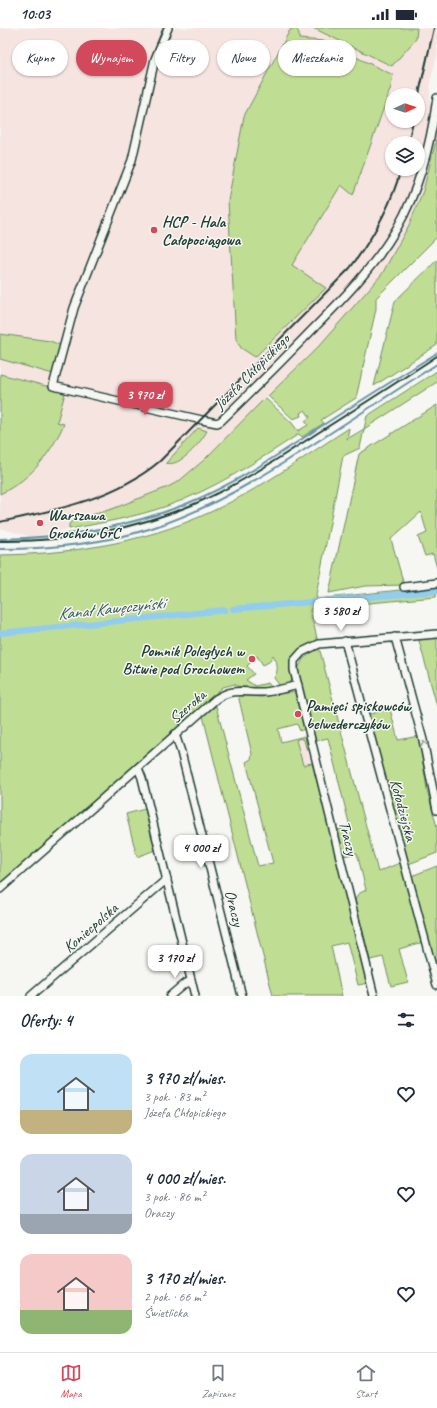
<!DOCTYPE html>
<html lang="pl">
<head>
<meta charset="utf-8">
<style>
	:root { --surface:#fff; --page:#f6f6f7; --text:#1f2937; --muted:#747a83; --line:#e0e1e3; --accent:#d1495b }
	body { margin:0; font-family:Caveat,sans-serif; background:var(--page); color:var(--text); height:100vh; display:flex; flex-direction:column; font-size:15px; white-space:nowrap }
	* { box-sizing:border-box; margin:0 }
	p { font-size:13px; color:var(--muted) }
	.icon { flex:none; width:22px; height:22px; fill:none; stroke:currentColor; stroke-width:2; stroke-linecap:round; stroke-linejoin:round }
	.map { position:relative; height:968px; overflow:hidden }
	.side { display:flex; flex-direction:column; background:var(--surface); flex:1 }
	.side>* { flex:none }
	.guide { position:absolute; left:12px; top:12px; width:413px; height:36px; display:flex; gap:8px }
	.needle { width:26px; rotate:87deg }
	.fabs { position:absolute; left:385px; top:60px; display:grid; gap:8px }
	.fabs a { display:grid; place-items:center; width:40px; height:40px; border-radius:50%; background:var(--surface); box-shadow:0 1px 3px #0004; font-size:20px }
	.price { position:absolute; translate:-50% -34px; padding:0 9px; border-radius:8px; background:#fff; color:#222; font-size:13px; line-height:26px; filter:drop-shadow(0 1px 2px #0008) }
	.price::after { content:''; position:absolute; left:50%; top:24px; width:12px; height:9px; margin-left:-6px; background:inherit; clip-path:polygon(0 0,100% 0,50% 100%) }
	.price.on { background:var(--accent); color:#fff }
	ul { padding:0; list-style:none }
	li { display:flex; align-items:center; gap:12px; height:100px; padding:0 20px }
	li span { display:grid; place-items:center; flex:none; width:112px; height:80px; border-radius:12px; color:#555 }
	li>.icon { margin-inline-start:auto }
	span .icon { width:48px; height:48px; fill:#fffc; stroke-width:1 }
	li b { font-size:17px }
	h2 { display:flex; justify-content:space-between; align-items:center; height:48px; padding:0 20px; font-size:17px }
	.pill { padding:0 14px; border-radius:18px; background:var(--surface); box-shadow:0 1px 3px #0004; font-size:14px; line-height:36px }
	.pill.on { background:var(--accent); color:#fff }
	.status { display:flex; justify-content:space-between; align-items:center; height:28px; padding:0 20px; background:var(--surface); direction:ltr }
	.status svg { height:11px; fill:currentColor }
	.tabs { display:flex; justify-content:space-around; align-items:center; height:56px; border-top:1px solid var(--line); background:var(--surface); font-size:11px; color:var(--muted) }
	.tabs a { display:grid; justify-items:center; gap:2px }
	.tabs .on { color:var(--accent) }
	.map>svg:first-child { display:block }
</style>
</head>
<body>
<div class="status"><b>10:03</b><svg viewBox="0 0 49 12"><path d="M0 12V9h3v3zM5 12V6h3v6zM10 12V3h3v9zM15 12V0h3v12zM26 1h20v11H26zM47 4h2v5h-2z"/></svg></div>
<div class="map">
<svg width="437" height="968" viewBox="0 0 437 968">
	<rect width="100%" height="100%" fill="#f6f6f2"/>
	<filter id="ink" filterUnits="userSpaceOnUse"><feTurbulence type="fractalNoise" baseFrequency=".025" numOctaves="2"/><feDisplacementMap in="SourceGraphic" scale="8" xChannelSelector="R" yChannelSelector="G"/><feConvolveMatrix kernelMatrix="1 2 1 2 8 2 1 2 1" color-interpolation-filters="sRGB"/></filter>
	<g filter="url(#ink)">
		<g fill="#f6e4e1" fill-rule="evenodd">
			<path d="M0,0H437V28L430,54V76L437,79V109L423,163L409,197L382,246L375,257L319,318L204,432L179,453L168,459L111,481L76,491L69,501L31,509L0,500ZM392,67H418V93H392ZM392,115H418V141H392Z"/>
			<polygon points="301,710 304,712 311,735 303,737 296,711"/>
		</g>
		<g fill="#c0dd94" stroke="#708d64">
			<polygon points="296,0 299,5 299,11 323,13 393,47 391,59 353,167 341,157 292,237 326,260 255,329 241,320 236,311 228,173 244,88 290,2"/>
			<polygon points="313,0 417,0 416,11 392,38"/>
			<path d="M437,109V209L376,270V281L356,370L321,392L324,395L302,409L299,406C257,433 215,461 167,478C135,489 102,495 69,501V496L73,492L112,481L168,459L179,453L204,432L265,370L292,395L298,403L308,397L305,393L310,389L305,382L300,385L301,388L293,391L268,368L319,318L382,246L409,197L423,163Z"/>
			<polygon points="437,232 437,317 374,358 395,273"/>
			<polygon points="0,306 50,313 60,317 53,346 0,331"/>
			<path d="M437,343V354L364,401L360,420L343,428L316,567L317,571L437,558L436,569L313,580L310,582L318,614C299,626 287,626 293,650L290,655L280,658L274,650C279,642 278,635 273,627L269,634L263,637L257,628L247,638L254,646L246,652L255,658L268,655L272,660L260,661L236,658L235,656L223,659L0,855V527C76,526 154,513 223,478C267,456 307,427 349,400L347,411L364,401L367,388Z"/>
			<path d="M0,346L65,363V365L57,394L64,396C50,427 31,451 0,466Z"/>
			<polygon points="437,377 437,540 433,526 425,528 418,509 427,505 421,484 391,511 404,557 365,558 329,565 359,426"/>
			<path d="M198,400L207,403C201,414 180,440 166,435Z"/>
			<polygon points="437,608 437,678 418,609"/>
			<polygon points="319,619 378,844 402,834 423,914 399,921 408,954 391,958 383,929 370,932 355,872 358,866 366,862 357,825 344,828 337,802 350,799 328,710 314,713 297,643 303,631"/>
			<polygon points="292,664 295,665 304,701 300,703 297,696 278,701 281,714 305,708 308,723 307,723 304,712 301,710 296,712 303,737 312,735 369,955 358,957 347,914 331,918 342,968 273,968 203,688 216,678 258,838 273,835 246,734 251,731 252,726 238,667 261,669"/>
			<polygon points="390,681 398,712 419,708 427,762 437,799 437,825 406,837 366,687"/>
			<polygon points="145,781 155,822 137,829 126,786"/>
			<polygon points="437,838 437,953 409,849"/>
		</g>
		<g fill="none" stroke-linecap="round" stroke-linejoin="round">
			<g stroke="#6393a5" stroke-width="2">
				<path d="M0,511C64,510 126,500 186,476C233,457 275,429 317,401C357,375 397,350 437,325"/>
				<path d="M0,521C51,521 101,516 149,501C209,482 260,450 312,417C354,390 396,363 437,336"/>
			</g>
			<g stroke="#91ccf1" stroke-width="6">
				<polyline points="233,581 437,563"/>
				<polyline points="0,605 225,582"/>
			</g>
			<defs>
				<g id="minor">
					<path d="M168,0L155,31L132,132L74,280L53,358L202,392L217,395L221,393C252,363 282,333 311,303C343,271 374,239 397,200C419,162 431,114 437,70"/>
					<polyline points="404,559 437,555"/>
					<polyline points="395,609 423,712 437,782"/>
					<polyline points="345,613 437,957"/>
					<polyline points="175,706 181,724 242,968"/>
					<polyline points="138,740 142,750 195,968"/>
					<path d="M0,861L216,671C234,659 244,665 264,664C275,663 287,660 298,657"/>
					<polyline points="31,968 167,851"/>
					<polyline points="170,968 184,956 191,953"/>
					<polyline points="374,968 294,642 294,633 302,624 319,616 437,606"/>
				</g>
			</defs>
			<use href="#minor" stroke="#1f3d34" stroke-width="10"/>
			<use href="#minor" stroke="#f6f6f2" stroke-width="7"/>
			<g stroke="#1f3d34" stroke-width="2">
				<polyline points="418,70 434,0"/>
				<polyline points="408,115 413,93"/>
				<path d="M0,494C56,482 115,471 160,433L350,240C373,210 391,178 401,141"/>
				<path d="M0,513C66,514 131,502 192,477C235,459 273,434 313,408C354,382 396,355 437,328"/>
			</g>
		</g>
		<defs><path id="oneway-chevron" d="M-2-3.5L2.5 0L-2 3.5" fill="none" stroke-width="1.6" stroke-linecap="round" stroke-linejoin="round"/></defs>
		<use stroke="#8a9a93" href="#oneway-chevron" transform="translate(424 716) rotate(-102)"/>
	</g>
	<g fill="#d1495b" stroke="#f6f6f2" stroke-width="1.5">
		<circle cx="154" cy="202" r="4"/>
		<circle cx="40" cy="495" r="4"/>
		<circle cx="252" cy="631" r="4"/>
		<circle cx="298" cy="686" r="4"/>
	</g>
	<g text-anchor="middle" stroke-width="3" stroke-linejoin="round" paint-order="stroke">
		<g font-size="16" font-weight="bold" fill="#1f3d34" stroke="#f6f6f2" text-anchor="start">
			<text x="162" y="199">HCP - Hala<tspan x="162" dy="18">Całopociągowa</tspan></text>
			<text x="48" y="492">Warszawa<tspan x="48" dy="18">Grochów GrC</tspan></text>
			<text x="244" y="628" text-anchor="end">Pomnik Poległych w<tspan x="244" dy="18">Bitwie pod Grochowem</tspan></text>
			<text x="306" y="683">Pamięci spiskowców<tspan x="306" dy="18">belwederczyków</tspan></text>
		</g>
		<g font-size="16" fill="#1f3d34" stroke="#f6f6f2">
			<text transform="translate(251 343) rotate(-45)" y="6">Józefa Chłopickiego</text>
			<text transform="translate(187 678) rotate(-41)" y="6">Szeroka</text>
			<text transform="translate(404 782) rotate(75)" y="6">Kołodziejska</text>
			<text transform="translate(349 810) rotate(76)" y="6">Traczy</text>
			<text transform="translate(235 880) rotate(76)" y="6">Oraczy</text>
			<text transform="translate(90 899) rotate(-41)" y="6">Koniecpolska</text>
		</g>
		<g font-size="17" font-style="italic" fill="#365a5a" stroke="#f6f6f2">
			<text transform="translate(111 580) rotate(-6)" y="6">Kanał Kawęczyński</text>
		</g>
	</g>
</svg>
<div class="fabs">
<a><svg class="needle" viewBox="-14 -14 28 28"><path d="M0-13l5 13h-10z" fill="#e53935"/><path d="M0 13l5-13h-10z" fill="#747a83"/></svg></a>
<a><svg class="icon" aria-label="layers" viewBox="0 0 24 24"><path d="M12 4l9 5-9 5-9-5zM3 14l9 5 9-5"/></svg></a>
</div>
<b class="price on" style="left:145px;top:388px">3 970 zł</b>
<b class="price" style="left:341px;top:604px">3 580 zł</b>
<b class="price" style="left:201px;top:841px">4 000 zł</b>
<b class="price" style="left:175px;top:951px">3 170 zł</b>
<div class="guide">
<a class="pill">Kupno</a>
<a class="pill on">Wynajem</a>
<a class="pill">Filtry</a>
<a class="pill">Nowe</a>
<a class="pill">Mieszkanie</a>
</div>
</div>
<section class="side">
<h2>Oferty: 4<svg class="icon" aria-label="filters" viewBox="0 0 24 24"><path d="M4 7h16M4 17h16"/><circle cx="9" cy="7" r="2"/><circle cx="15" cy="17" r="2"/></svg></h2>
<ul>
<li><span style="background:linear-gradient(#bfe0f5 70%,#c2b280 0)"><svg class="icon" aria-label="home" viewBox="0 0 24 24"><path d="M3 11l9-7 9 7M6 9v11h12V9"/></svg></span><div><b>3 970 zł/mies.</b><p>3 pok. · 83 m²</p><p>Józefa Chłopickiego</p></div><svg class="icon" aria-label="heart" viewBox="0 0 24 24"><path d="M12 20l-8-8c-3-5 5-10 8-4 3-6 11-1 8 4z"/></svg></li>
<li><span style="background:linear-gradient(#c9d6e8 75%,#9aa5b1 0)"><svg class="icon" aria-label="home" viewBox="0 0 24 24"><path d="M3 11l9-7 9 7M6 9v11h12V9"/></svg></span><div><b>4 000 zł/mies.</b><p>3 pok. · 86 m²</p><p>Oraczy</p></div><svg class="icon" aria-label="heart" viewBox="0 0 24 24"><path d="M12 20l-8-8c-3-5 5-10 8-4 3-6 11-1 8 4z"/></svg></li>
<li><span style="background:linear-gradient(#f6c9c9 70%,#8fb573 0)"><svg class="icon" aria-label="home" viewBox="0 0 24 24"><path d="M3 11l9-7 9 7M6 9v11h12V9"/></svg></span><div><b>3 170 zł/mies.</b><p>2 pok. · 66 m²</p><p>Świetlicka</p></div><svg class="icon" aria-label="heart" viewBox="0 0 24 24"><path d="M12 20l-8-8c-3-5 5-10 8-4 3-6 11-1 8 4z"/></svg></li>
</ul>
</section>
<nav class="tabs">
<a class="on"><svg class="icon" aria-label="map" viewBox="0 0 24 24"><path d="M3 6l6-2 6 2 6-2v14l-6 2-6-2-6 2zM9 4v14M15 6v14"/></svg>Mapa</a>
<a><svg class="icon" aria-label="saved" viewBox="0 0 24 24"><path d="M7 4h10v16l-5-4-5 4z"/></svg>Zapisane</a>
<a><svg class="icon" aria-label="home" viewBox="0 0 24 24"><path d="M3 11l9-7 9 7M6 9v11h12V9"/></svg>Start</a>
</nav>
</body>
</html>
